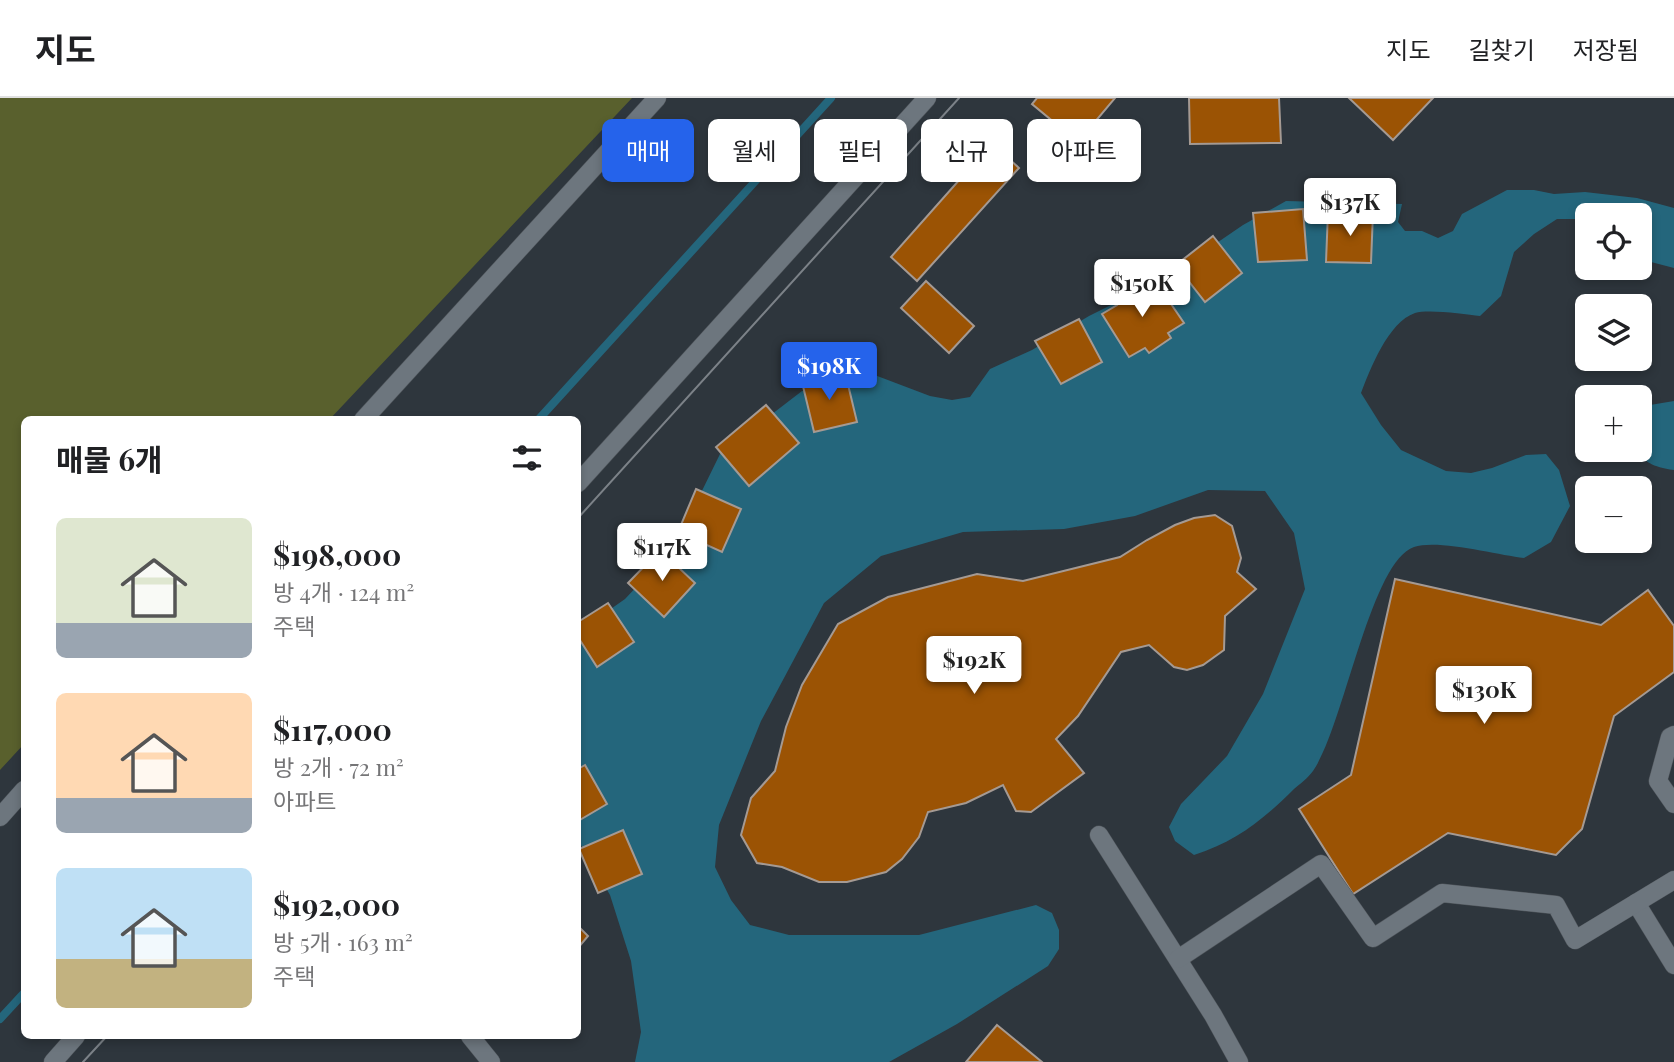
<!DOCTYPE html>
<html lang="ko">
<head>
<meta charset="utf-8">
<style>
	:root { --surface:#fff; --page:#f2f2f2; --text:#202124; --muted:#757577; --line:#e0e0e0; --accent:#2563eb }
	body { margin:0; font-family:"Playfair Display","Noto Sans KR",serif; background:var(--page); color:var(--text); height:100vh; display:flex; flex-direction:column; font-size:26px; white-space:nowrap }
	* { box-sizing:border-box; margin:0 }
	p { font-size:23px; color:var(--muted) }
	.icon { flex:none; width:38px; height:38px; fill:none; stroke:currentColor; stroke-width:2; stroke-linecap:round; stroke-linejoin:round }
	.map { position:relative; flex:1; overflow:hidden }
	.sheet { position:absolute; left:21px; top:318px; width:560px; height:623px; display:flex; flex-direction:column; background:var(--surface); border-radius:10px; box-shadow:0 4px 10px #0003 }
	.sheet>* { flex:none }
	.banner { position:absolute; left:602px; top:21px; width:665px; height:63px; display:flex; gap:14px }
	.fabs { position:absolute; left:1575px; top:105px; display:grid; gap:14px }
	.fabs a { display:grid; place-items:center; width:77px; height:77px; border-radius:10px; background:var(--surface); box-shadow:0 4px 10px #0003; font-size:35px }
	.price { position:absolute; translate:-50% -60px; padding:0 16px; border-radius:7px; background:#fff; color:#222; font-size:23px; line-height:46px; filter:drop-shadow(0 2px 4px #0008) }
	.price::after { content:''; position:absolute; left:50%; top:42px; width:21px; height:16px; margin-left:-10px; background:inherit; clip-path:polygon(0 0,100% 0,50% 100%) }
	.price.current { background:var(--accent); color:#fff }
	ul { padding:0; list-style:none }
	li { display:flex; align-items:center; gap:21px; height:175px; padding:0 35px }
	li span { display:grid; place-items:center; flex:none; width:196px; height:140px; border-radius:10px; color:#555 }
	li>.icon { margin-inline-start:auto }
	span .icon { width:84px; height:84px; fill:#fffc; stroke-width:1 }
	li b { font-size:30px }
	h2 { display:flex; justify-content:space-between; align-items:center; height:84px; padding:0 35px; font-size:30px }
	.chip { padding:0 24px; border-radius:10px; background:var(--surface); box-shadow:0 4px 10px #0003; font-size:24px; line-height:63px }
	.chip.current { background:var(--accent); color:#fff }
	header { display:flex; align-items:center; gap:42px; box-sizing:border-box; height:98px; padding:0 35px; background:var(--surface); border-bottom:2px solid var(--line) }
	header strong { font-size:33px }
	nav { display:flex; gap:38px; margin-inline-start:auto; font-size:24px }
	.map>svg:first-child { display:block }
</style>
</head>
<body>
<header>
<strong>지도</strong>
<nav><a>지도</a><a>길찾기</a><a>저장됨</a></nav>
</header>
<div class="map">
<svg width="1674" height="964" viewBox="0 0 1674 964">
	<rect width="100%" height="100%" fill="#2e363d"/>
	<polygon fill="#59602d" points="0,0 632,0 329,322 24,322 24,646 0,672"/>
	<g fill="#24667c">
		<path d="M1507,92H1534L1554,96L1585,94L1637,100L1674,110V170L1651,164L1640,154V117H1587V121H1557L1534,136L1514,154L1501,198L1480,218C1465,216 1428,211 1415,215C1388,224 1370,272 1361,295L1381,327L1401,352L1446,373L1471,375L1492,370L1526,357L1546,356L1559,372L1570,408L1551,444L1524,460C1497,457 1438,441 1414,449C1370,464 1344,629 1313,673C1308,680 1300,686 1294,691C1263,722 1235,744 1194,757L1175,743L1169,729L1181,706L1227,658L1263,596L1305,491L1294,435L1265,393L1208,392L1135,418L1064,431L963,434L881,458L824,505L761,623L719,727L715,769L731,802L750,827L789,837H919L1036,807L1052,815L1059,832V851L1048,868L957,926L889,964H635L641,934L631,863L610,797L578,742V534L625,501L675,448L720,356L802,293L872,276L930,298L952,302L970,299L990,271L1032,252L1089,218L1167,179L1243,127L1286,103L1402,106L1398,124L1405,133H1422L1438,140L1453,133L1462,116Z"/>
		<path d="M1674,303V372C1630,366 1640,349 1640,312L1650,307Z"/>
	</g>
	<g fill="none" stroke-linecap="round" stroke-linejoin="round">
		<g stroke="#24667c" stroke-width="8">
			<polyline points="538,322 831,0"/>
			<polyline points="0,921 24,895"/>
		</g>
	</g>
	<g fill="#9b5304" stroke="#a59a93" stroke-width="2">
		<polygon points="1037,0 1115,0 1078,44 1032,6"/>
		<polygon points="1189,0 1279,0 1281,45 1190,46"/>
		<polygon points="1349,0 1433,0 1393,42"/>
		<polygon points="992,45 1019,70 917,183 891,159"/>
		<polygon points="1303,111 1307,162 1258,164 1253,115"/>
		<polygon points="1328,114 1373,115 1371,165 1326,164"/>
		<polygon points="1213,138 1242,175 1205,204 1176,167"/>
		<polygon points="926,183 974,228 949,255 901,210"/>
		<polygon points="1156,184 1184,225 1168,235 1171,240 1149,255 1145,250 1129,259 1102,216 1117,207 1113,199 1134,187 1138,194"/>
		<polygon points="1079,221 1102,264 1061,286 1035,243"/>
		<polygon points="845,274 857,324 814,334 802,284"/>
		<polygon points="766,307 799,345 749,388 716,349"/>
		<polygon points="696,391 741,411 722,454 678,434"/>
		<polygon points="1215,417 1232,428 1241,460 1237,474 1256,491 1225,518 1224,552 1203,567 1187,572 1174,569 1149,547 1121,554 1078,618 1056,641 1084,675 1031,714 1016,713 1003,687 966,705 928,714 919,739 902,761 886,774 847,784 819,784 782,769 757,765 741,737 751,700 775,673 786,629 802,587 838,526 888,499 977,476 1023,483 1120,459 1147,442 1175,427 1194,420"/>
		<polygon points="660,452 695,485 664,519 628,485"/>
		<polygon points="1395,481 1601,527 1648,492 1674,528 1674,574 1614,618 1582,731 1556,757 1448,735 1353,796 1299,711 1351,677"/>
		<polygon points="608,505 634,544 597,569 578,539 578,524"/>
		<polygon points="585,667 607,706 578,723 578,671"/>
		<polygon points="623,732 642,776 598,795 579,751"/>
		<polygon points="578,828 588,838 578,850"/>
		<polygon points="997,927 1042,964 966,964"/>
	</g>
	<g fill="none" stroke-linecap="round" stroke-linejoin="round">
		<defs>
			<g id="minor">
				<polyline points="363,322 657,0"/>
				<polyline points="578,385 927,0"/>
				<polyline points="1674,637 1670,639 1658,683 1674,706"/>
				<polyline points="0,719 24,692"/>
				<polyline points="1099,737 1213,917 1239,964"/>
				<polyline points="1636,805 1674,867"/>
				<polyline points="1178,861 1321,766 1373,840 1442,795 1556,807 1575,842 1674,782"/>
				<polyline points="470,938 491,964"/>
				<polyline points="53,964 76,938"/>
			</g>
		</defs>
		<use href="#minor" stroke="#4e545a" stroke-width="19"/>
		<use href="#minor" stroke="#6d767e" stroke-width="18"/>
		<g stroke="#7c8288" stroke-width="2">
			<polyline points="578,420 959,0"/>
			<polyline points="83,964 107,938"/>
		</g>
	</g>
</svg>
<div class="fabs">
<a><svg class="icon" aria-label="locate" viewBox="0 0 24 24"><circle cx="12" cy="12" r="6"/><path d="M12 2v4M12 18v4M2 12h4M18 12h4"/></svg></a>
<a><svg class="icon" aria-label="layers" viewBox="0 0 24 24"><path d="M12 4l9 5-9 5-9-5zM3 14l9 5 9-5"/></svg></a>
<a>+</a>
<a>−</a>
</div>
<b class="price" style="left:1350px;top:140px">$137K</b>
<b class="price" style="left:1142px;top:221px">$150K</b>
<b class="price current" style="left:829px;top:304px">$198K</b>
<b class="price" style="left:662px;top:485px">$117K</b>
<b class="price" style="left:974px;top:598px">$192K</b>
<b class="price" style="left:1484px;top:628px">$130K</b>
<div class="banner">
<a class="chip current">매매</a>
<a class="chip">월세</a>
<a class="chip">필터</a>
<a class="chip">신규</a>
<a class="chip">아파트</a>
</div>
<section class="sheet">
<h2>매물 6개<svg class="icon" aria-label="filters" viewBox="0 0 24 24"><path d="M4 7h16M4 17h16"/><circle cx="9" cy="7" r="2"/><circle cx="15" cy="17" r="2"/></svg></h2>
<ul>
<li><span style="background:linear-gradient(#dfe7d0 75%,#9aa5b1 0)"><svg class="icon" aria-label="home" viewBox="0 0 24 24"><path d="M3 11l9-7 9 7M6 9v11h12V9"/></svg></span><div><b>$198,000</b><p>방 4개 · 124 m²</p><p>주택</p></div></li>
<li><span style="background:linear-gradient(#ffd9b3 75%,#9aa5b1 0)"><svg class="icon" aria-label="home" viewBox="0 0 24 24"><path d="M3 11l9-7 9 7M6 9v11h12V9"/></svg></span><div><b>$117,000</b><p>방 2개 · 72 m²</p><p>아파트</p></div></li>
<li><span style="background:linear-gradient(#bfe0f5 65%,#c2b280 0)"><svg class="icon" aria-label="home" viewBox="0 0 24 24"><path d="M3 11l9-7 9 7M6 9v11h12V9"/></svg></span><div><b>$192,000</b><p>방 5개 · 163 m²</p><p>주택</p></div></li>
</ul>
</section>
</div>
</body>
</html>
